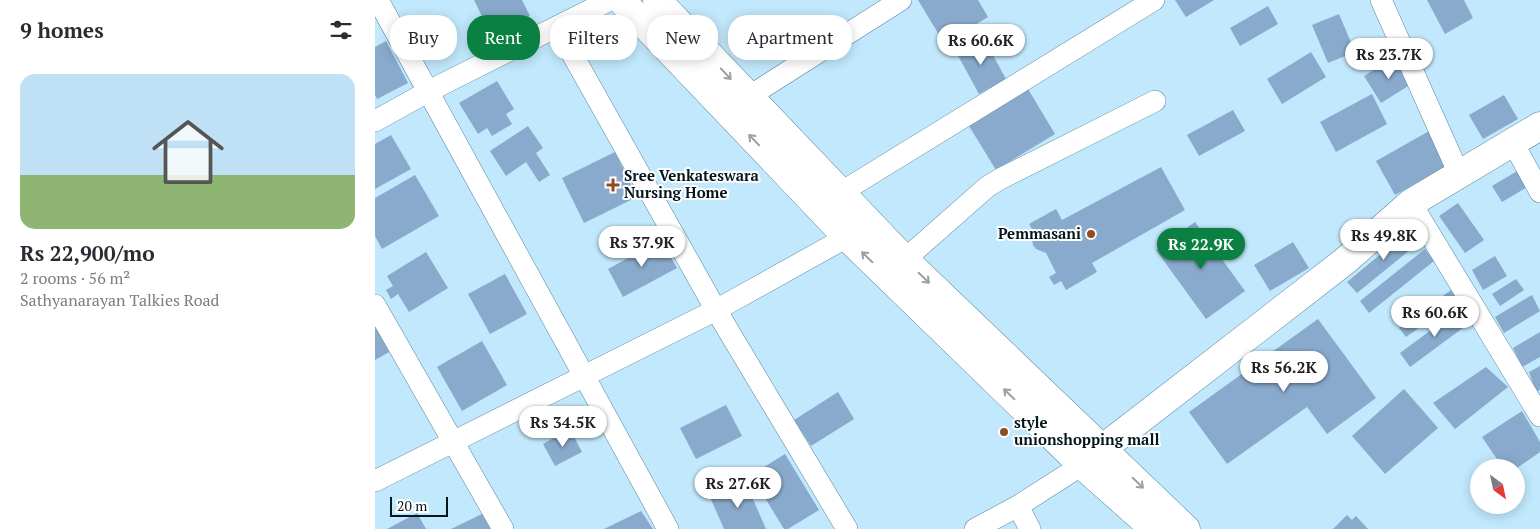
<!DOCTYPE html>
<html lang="en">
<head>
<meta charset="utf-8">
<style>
	:root { --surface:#fff; --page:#f2f2f3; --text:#2b2b33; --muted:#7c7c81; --line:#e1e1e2; --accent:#0b8043 }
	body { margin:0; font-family:"PT Serif",serif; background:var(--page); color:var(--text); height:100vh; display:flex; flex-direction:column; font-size:19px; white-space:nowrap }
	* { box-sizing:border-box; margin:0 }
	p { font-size:16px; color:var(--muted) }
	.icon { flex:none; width:28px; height:28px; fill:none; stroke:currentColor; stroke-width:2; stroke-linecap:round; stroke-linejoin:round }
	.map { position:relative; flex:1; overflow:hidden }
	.details { display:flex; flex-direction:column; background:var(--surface); width:375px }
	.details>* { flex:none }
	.hud { position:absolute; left:15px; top:15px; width:475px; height:45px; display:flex; gap:10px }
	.needle { width:32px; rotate:147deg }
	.tools { position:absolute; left:1095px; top:459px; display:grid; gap:10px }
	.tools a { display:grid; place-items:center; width:55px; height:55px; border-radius:50%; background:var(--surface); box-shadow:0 2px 12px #0003; font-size:25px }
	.scale { position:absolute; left:15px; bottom:12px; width:58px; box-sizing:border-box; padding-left:5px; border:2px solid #03151d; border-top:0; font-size:14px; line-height:18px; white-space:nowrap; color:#03151d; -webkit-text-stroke:4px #fff; paint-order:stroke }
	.price { position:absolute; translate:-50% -42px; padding:0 11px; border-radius:18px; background:#fff; color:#222; font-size:16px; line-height:32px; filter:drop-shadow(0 1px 2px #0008) }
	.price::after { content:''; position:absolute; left:50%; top:30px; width:15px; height:11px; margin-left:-8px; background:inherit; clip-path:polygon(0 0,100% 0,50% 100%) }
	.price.active { background:var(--accent); color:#fff }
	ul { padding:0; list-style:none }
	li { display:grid; align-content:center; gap:10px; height:265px; padding:0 20px }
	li+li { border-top:1px solid var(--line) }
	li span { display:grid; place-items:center; height:155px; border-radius:15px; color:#555 }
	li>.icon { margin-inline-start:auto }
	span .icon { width:90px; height:90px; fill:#fffc; stroke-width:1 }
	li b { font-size:21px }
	h2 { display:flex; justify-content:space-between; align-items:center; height:60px; padding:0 20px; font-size:21px }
	.tag { padding:0 18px; border-radius:20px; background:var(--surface); box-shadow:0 2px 12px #0003; font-size:18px; line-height:45px }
	.tag.active { background:var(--accent); color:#fff }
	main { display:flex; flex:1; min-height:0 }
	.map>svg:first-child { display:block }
</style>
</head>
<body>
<main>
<section class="details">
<h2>9 homes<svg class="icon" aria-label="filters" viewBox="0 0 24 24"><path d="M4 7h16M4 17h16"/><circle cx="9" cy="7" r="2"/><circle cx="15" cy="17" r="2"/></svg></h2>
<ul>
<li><span style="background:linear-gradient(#bfe0f5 65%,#8fb573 0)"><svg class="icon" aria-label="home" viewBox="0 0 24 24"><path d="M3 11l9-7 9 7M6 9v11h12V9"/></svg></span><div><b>Rs 22,900/mo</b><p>2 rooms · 56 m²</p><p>Sathyanarayan Talkies Road</p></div></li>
</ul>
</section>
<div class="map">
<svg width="1165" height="529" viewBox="0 0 1165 529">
	<rect width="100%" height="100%" fill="#c1e8fc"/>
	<g fill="#89aacc">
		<polygon points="99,0 147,0 155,16 116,35"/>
		<polygon points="543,0 603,0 613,17 569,43"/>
		<polygon points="800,0 839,0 811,17"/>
		<polygon points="1052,0 1089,0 1098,18 1070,34"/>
		<polygon points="893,6 903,24 865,46 855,28"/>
		<polygon points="964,14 980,52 953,63 937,25"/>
		<polygon points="608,37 631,79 604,94 581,52"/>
		<polygon points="11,41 33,83 2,99 0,95 0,47"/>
		<polygon points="936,52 951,77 907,104 892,79"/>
		<polygon points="1021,56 1038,83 1006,103 989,76"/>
		<polygon points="122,81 139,109 131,114 137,124 117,136 112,128 103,134 84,103"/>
		<polygon points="653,89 680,134 621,170 594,126"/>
		<polygon points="997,94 1012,124 961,152 945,122"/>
		<polygon points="1129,95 1143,119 1108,139 1094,115"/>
		<polygon points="858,110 870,131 824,156 812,135"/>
		<polygon points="153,126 168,148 161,153 175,175 164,182 151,162 131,176 115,151"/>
		<polygon points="1056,130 1075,164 1020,195 1001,161"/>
		<polygon points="16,135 36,169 0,189 0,144"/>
		<polygon points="240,152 262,197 209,223 187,178"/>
		<polygon points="786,167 810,210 717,263 722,272 691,290 686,281 679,285 674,277 681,273 671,253 661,249 658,245 657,240 659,232 654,224 681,209 687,220"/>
		<polygon points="1144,170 1154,186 1127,202 1117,186"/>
		<polygon points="40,175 64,216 7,249 0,236 0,198"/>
		<polygon points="1083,203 1109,240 1090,253 1064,216"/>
		<polygon points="820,222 870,291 831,319 781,250"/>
		<polygon points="1036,229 1046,241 982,293 972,282"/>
		<polygon points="286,240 302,268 248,297 233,269"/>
		<polygon points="918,242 934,268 895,291 879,265"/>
		<polygon points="1050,249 1059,261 994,313 985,301"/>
		<polygon points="51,252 73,288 34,312 23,294 16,299 11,290 18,286 12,276"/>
		<polygon points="1120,256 1132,276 1108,290 1097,270"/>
		<polygon points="130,274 152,314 115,334 93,294"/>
		<polygon points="1141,279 1149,290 1125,306 1117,294"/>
		<polygon points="1076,290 1083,300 1031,337 1024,328"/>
		<polygon points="1157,295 1165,311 1129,333 1120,317"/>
		<polygon points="1086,308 1096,322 1035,367 1025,353"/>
		<polygon points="943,319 1001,398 952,434 932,407 852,464 814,412"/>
		<polygon points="0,324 16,351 0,360"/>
		<polygon points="1165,332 1165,357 1147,367 1138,348"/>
		<polygon points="107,341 132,385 87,411 62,367"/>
		<polygon points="1165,366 1165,390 1161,392 1154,372"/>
		<polygon points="1111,367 1133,387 1080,429 1058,403"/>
		<polygon points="1029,389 1063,428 1010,474 977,436"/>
		<polygon points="463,392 479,419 436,446 419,420"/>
		<polygon points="351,405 367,436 321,459 305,428"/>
		<polygon points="1147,411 1165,442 1165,452 1142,468 1128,468 1107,437"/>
		<polygon points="195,429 207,452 180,466 168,444"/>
		<polygon points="410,454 444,510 413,529 409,529 376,475"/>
		<polygon points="370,481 391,529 349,529 335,497"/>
		<polygon points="266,511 278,529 229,529"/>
		<polygon points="111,512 119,529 76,529"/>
		<polygon points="42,513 51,529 12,529"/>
		<polygon points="972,515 977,520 981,516 993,529 958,529"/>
	</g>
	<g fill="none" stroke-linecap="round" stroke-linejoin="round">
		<defs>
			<g id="minor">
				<polyline points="3,0 293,529"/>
				<polyline points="1006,0 1084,174"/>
				<polyline points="182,27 341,310 472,529"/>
				<polyline points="373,97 526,0"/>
				<polyline points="0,121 54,91 235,0"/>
				<polyline points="1137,141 1165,192"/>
				<polyline points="465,193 779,0"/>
				<polyline points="1036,203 1165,416"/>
				<polyline points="519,269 612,187 625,179 780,101"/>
				<polyline points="0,305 128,529"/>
				<polyline points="0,481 341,310 472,237 484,227"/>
				<polyline points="643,506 655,529"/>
				<polyline points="600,529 643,506 707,465"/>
			</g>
			<g id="secondary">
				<polyline points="246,0 472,237 707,465 779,529"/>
				<polyline points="282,0 530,260 811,529"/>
				<polyline points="714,459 970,261 1036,203 1165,126"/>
			</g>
		</defs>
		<use href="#minor" stroke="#58879d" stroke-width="22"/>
		<use href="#secondary" stroke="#58879d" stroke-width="29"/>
		<use href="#minor" stroke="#fff" stroke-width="21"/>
		<use href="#secondary" stroke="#fff" stroke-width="28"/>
	</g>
	<defs><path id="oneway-shaft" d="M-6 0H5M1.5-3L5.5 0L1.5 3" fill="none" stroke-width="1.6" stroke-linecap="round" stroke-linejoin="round" transform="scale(1.25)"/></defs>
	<g stroke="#9aa1a5">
		<use href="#oneway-shaft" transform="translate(351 74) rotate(47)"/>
		<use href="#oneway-shaft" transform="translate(379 140) rotate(-134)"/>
		<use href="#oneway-shaft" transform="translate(492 257) rotate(-136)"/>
		<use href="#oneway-shaft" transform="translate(549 278) rotate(44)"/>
		<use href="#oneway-shaft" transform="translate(634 394) rotate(-136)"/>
		<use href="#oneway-shaft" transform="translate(763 483) rotate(44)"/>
	</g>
	<g fill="#914c21" stroke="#fff" stroke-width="2">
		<path d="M235.5 177.5h5v5h5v5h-5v5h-5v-5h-5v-5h5z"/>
		<circle cx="716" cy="234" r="5"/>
		<circle cx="629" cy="432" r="5"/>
	</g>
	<g text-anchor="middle" stroke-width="4" stroke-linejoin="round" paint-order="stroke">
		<g font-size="15" font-weight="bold" fill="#03151d" stroke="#fff" text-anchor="start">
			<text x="249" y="181">Sree Venkateswara<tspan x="249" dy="17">Nursing Home</tspan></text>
			<text x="706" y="239" text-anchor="end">Pemmasani</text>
			<text x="639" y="428">style<tspan x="639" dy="17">unionshopping mall</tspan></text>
		</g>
	</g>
</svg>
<div class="tools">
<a><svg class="needle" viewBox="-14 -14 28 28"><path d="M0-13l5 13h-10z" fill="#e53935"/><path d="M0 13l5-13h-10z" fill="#7c7c81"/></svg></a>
</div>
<div class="scale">20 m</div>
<b class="price" style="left:606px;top:66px">Rs 60.6K</b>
<b class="price" style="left:1014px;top:80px">Rs 23.7K</b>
<b class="price" style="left:1009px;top:261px">Rs 49.8K</b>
<b class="price" style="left:267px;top:268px">Rs 37.9K</b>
<b class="price active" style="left:826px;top:270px">Rs 22.9K</b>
<b class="price" style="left:1060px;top:338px">Rs 60.6K</b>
<b class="price" style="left:909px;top:393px">Rs 56.2K</b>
<b class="price" style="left:188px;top:448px">Rs 34.5K</b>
<b class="price" style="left:363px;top:509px">Rs 27.6K</b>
<div class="hud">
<a class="tag">Buy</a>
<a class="tag active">Rent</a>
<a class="tag">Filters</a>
<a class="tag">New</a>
<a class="tag">Apartment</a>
</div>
</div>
</main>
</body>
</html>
